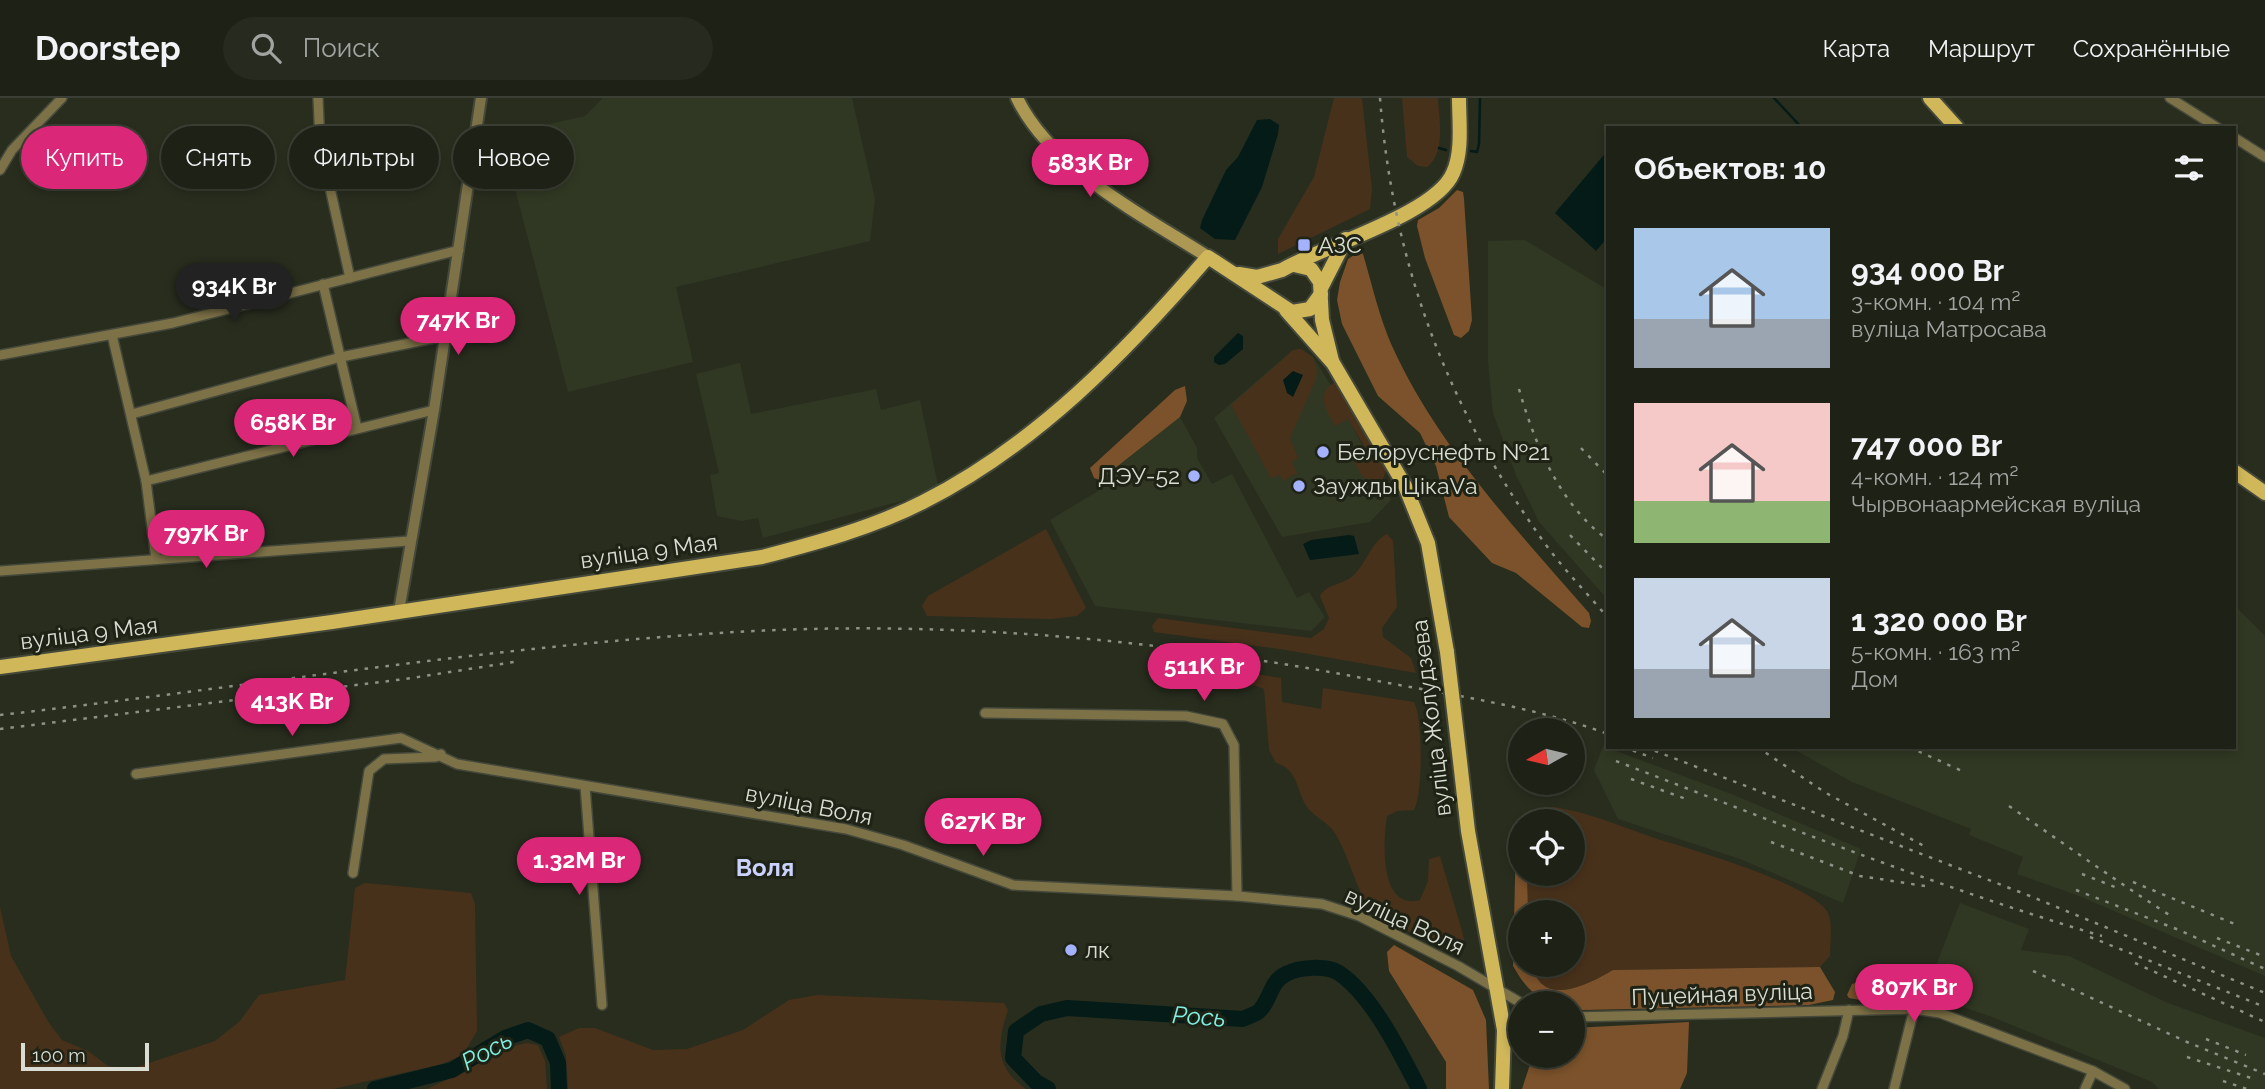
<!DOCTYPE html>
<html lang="ru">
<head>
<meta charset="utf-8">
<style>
	:root { --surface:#1e2216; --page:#262a1f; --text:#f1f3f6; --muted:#a1a4a1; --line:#3c3f35; --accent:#db2777 }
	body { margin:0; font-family:Raleway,sans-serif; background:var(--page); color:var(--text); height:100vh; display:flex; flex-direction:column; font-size:26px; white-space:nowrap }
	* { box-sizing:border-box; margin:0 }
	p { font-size:23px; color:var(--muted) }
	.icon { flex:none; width:38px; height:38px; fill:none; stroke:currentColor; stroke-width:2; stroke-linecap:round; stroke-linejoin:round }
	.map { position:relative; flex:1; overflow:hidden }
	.sheet { position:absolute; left:1606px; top:28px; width:630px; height:623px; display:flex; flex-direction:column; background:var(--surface); border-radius:0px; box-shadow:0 4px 10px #0003,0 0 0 2px var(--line) }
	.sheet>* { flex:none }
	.guide { position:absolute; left:21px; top:28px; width:665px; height:63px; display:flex; gap:14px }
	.needle { width:46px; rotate:262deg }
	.buttons { position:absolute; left:1508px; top:620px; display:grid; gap:14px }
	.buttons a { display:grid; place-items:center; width:77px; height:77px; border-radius:50%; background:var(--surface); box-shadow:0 4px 10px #0003,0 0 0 2px var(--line); font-size:35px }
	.scale { position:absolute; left:21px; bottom:18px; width:128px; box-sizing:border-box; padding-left:7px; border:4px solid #d9ddd3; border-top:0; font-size:19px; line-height:24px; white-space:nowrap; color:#d9ddd3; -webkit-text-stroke:5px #1e2315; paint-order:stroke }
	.price { position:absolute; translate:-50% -60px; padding:0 16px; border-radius:24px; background:var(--accent); color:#fff; font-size:23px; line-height:46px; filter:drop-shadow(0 2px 4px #0008) }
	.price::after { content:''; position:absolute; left:50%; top:42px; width:21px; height:16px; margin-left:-10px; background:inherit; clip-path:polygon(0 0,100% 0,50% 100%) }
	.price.current { background:#222; color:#fff }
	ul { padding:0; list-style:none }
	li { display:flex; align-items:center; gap:21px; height:175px; padding:0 28px }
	li span { display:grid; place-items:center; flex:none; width:196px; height:140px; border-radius:0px; color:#555 }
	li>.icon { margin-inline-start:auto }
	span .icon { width:84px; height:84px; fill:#fffc; stroke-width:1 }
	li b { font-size:30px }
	h2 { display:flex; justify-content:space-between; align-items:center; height:84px; padding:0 28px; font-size:30px }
	.pill { padding:0 24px; border-radius:32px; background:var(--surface); box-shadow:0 4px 10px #0003,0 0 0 2px var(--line); font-size:24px; line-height:63px }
	.pill.current { background:var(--accent); color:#fff }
	header { display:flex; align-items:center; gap:42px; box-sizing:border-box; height:98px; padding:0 35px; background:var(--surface); border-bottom:2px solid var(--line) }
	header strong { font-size:33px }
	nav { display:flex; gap:38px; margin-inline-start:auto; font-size:24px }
	.search { width:490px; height:63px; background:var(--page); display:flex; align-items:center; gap:18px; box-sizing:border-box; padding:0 24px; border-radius:38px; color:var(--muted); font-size:26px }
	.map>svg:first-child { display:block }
</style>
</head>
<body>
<header>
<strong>Doorstep</strong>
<div class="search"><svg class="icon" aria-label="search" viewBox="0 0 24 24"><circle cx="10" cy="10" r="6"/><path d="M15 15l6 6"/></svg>Поиск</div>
<nav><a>Карта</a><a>Маршрут</a><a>Сохранённые</a></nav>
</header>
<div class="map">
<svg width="2265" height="991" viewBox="0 0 2265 991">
	<rect width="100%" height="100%" fill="#282d1e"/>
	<g fill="#303823">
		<polygon points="603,0 852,0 875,101 870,143 676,189 693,264 568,294 501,37 585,18"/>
		<polygon points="1525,142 1608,192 1608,502 1539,424 1516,377 1493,315 1488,264 1488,143"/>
		<polygon points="1301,251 1313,259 1330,286 1391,402 1370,424 1282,439 1214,320 1293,252"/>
		<polygon points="740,265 751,316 876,291 881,312 920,302 938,387 909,401 763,440 758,420 742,423 717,418 710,377 719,375 696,276"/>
		<polygon points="1180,319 1197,350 1197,360 1212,386 1232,376 1297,500 1309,494 1325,519 1311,533 1095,508 1050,422 1098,393 1100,382"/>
		<polygon points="2235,508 2265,538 2265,878 2079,798 2017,776 2023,759 1969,737 1971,731 1852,684 1790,649 2235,649"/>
		<polygon points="1603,648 1734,697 1861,751 1843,805 1740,761 1618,721 1594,672"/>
		<polygon points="1960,805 2029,831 2021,852 2069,858 2168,905 2265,940 2265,991 2159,991 2152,984 1992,919 1925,896"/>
	</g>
	<g fill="#48311b">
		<polygon points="1334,0 1362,0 1372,91 1370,111 1278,156 1278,141 1314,79"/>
		<path d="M1402,0H1438C1439,22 1446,54 1427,69L1418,68L1407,59Z"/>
		<polygon points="1301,251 1313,259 1317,273 1316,281 1290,340 1298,360 1292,364 1297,375 1284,383 1280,377 1271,380 1231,307 1293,252"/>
		<path d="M1334,285L1387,371L1382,383L1374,385L1362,378L1352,361L1367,353L1348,321L1335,328C1327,314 1315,295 1334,285Z"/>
		<polygon points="1046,431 1086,510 1077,518 1051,521 927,518 922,508 928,498"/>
		<path d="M1387,436L1393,443L1397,509L1382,530L1383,539L1411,560L1416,575L1286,552L1154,534L1152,528L1158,520L1311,540L1324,531L1329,520L1320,498C1326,487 1340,487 1350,480C1365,470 1371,443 1387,436Z"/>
		<path d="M1199,567L1281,580L1282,604L1321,611L1323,590L1414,604C1423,620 1423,696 1414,712L1397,713L1387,718C1383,743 1379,813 1420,802L1428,783L1429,761L1440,758L1462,833L1464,842L1460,847C1440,850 1383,825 1369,808C1356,793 1347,750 1332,731C1324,722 1310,716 1305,706C1296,689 1297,671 1276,665L1269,652L1264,591L1254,587L1192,580L1190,569Z"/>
		<path d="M1552,709C1592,714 1625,731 1664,743C1694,752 1816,788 1828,815C1833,826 1830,846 1830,858L1820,869L1613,872C1589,886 1541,912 1532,866H1573V814H1528L1527,775H1573V723H1531L1533,715Z"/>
		<polygon points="365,785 471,795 475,806 477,933 463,957 442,966 333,991 0,991 0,809 11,858 49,925 62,942 88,953 108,968 131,971 215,943 240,923 259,897 345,882 355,790"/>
		<path d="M817,897L1004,905L1008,912C997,945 994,969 1026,991H568L566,958L559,939L579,930H595L653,952L687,951L743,932L789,902Z"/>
		<path d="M527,945L538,947L545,963L547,991H426C461,978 491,952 527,945Z"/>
	</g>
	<g fill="#7b522b">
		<polygon points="1457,92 1463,94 1464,101 1472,222 1469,233 1461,240 1454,237 1425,160 1417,128 1418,122 1439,110"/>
		<path d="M1359,154L1363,156C1372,186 1379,219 1392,248C1438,349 1517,432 1589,515L1591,523L1589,530L1582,529L1516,475L1492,465L1449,419L1436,368L1420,335L1378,298L1342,226L1337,202L1340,184L1348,161Z"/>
		<polygon points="1185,288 1187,303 1180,319 1100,382 1094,380 1090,370 1175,292"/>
		<path d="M1521,737V775H1527L1528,814H1521V866H1532C1541,912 1589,886 1613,872L1820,869L1835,894L1833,902L1809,907L1583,912L1573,911V905C1541,905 1529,896 1513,868L1516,738Z"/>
		<polygon points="1394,847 1473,892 1486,922 1489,991 1446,991 1446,964 1389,873 1387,854"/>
		<path d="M1868,881L1913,884L1916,888L1914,896C1897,909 1870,904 1849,900L1847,897L1852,886Z"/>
		<polygon points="1689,924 1687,975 1680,991 1522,991 1533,957 1573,957 1573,930"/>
	</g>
	<g fill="#041b18">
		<polygon points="1270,21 1279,27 1278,36 1262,89 1235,142 1215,141 1200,130 1202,122 1226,72 1238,59 1257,22"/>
		<polygon points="1608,52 1608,139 1596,153 1555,115"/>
		<polygon points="1238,235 1243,238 1243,251 1225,266 1219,267 1214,264 1214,259"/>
		<polygon points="1293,273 1303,277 1293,299 1287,295 1283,282"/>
		<polygon points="1349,437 1354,438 1359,456 1310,462 1303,446 1311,442"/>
	</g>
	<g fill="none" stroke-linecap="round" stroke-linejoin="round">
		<g stroke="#041b18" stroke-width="2.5">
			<polyline points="1774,0 1802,30"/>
			<polyline points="1439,50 1446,52"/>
			<polyline points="1471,53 1477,54 1479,46 1480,0"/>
		</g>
		<g stroke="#041b18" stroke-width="16">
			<polyline points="375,991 452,972 505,940 528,932 548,941 558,965 559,991"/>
			<path d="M1048,991L1036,984L1013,960L1016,933L1041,916L1067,910L1243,921C1248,918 1258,916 1261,911C1271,899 1271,883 1286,876C1299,869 1326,867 1339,875C1372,897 1401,956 1419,991"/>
		</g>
		<defs>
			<g id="minor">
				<polyline points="318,0 320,45 350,180"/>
				<polyline points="2170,0 2218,30"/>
				<polyline points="2235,40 2265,59"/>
				<polyline points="0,72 12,52 62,0"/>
				<polyline points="323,186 357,330"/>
				<polyline points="112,237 146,383 156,461"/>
				<polyline points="0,257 173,225 459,152"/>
				<polyline points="132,316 341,259 445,238"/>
				<polyline points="146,383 434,312"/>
				<polyline points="0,473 409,443"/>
				<polyline points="985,615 1186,618 1223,626 1234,647 1237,798"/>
				<polyline points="136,676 401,640 457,666 846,731 903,747 1013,787 1237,798 1322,806 1359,818 1458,868 1521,905"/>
				<polyline points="585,688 602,907"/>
				<polyline points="353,775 369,673 384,661 436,659 441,656"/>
				<polyline points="1573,919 1914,911 1940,915 2093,973 2125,991"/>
				<polyline points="1822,991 1843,938 1849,912"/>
				<polyline points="1894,991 1914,911"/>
				<polyline points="2085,991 2093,973"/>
			</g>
			<polyline id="tertiary" points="399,513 434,312 481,0"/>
			<path id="secondary" d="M1017,0C1051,71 1144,118 1208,159"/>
			<g id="primary">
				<polyline points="1930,0 1957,30"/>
				<polyline points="1294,167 1311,171 1320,184 1322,222 1332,263"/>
				<path d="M1239,176L1257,179L1282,172C1323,148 1436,116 1453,75C1463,53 1459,24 1459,0"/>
				<polyline points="1321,190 1346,141"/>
				<polyline points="1286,212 1333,265 1405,388 1428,445 1447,554"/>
				<polyline points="2235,374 2265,395"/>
				<path d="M0,569L332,524L762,459C816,445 872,430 923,404C1036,347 1126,254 1208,159L1292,214L1310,211L1321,196"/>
				<polyline points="1458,646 1468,733 1504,932 1502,991"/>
			</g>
		</defs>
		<use href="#minor" stroke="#44493b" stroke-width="12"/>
		<use href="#tertiary" stroke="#44493b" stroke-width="14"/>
		<use href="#secondary" stroke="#44493b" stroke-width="16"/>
		<use href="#primary" stroke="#44493b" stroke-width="18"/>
		<use href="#minor" stroke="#7d7147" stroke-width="9"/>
		<use href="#tertiary" stroke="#7d7147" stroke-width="10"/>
		<use href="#secondary" stroke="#ac9852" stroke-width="12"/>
		<use href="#primary" stroke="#d0b75a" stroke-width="14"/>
		<g stroke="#8d9286" stroke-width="2.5" stroke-dasharray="3.5 7" stroke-linecap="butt">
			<path d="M1380,0C1393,167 1448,311 1546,447C1565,473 1588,496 1608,520"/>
			<path d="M1519,291C1535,347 1560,407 1608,442"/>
			<polyline points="1581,350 1608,378"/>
			<polyline points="1570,437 1608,476"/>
			<path d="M0,617C251,589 501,546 754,533C957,523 1163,542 1362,580C1444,596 1529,607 1608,636"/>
			<polyline points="0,631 405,581 514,564"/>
			<polyline points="1623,649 1653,660"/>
			<polyline points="1645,649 2030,798 2265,895"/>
			<polyline points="1757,649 1826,695 1924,748"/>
			<polyline points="1909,649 1962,673"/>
			<path d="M1616,663C1777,725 1937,789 2102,838"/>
			<polyline points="1631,681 1686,701"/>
			<path d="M2009,708C2063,745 2116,783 2171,818"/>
			<polyline points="1771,744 1860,778 1925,788"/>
			<polyline points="2082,776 2115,789"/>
			<polyline points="2133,784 2237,827"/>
			<polyline points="2076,792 2179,832 2265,871"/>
			<polyline points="2090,839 2265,909"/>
			<polyline points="2217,840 2265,859"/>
			<polyline points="2135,865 2265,924"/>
			<polyline points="2033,873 2187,944 2265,976"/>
			<polyline points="2206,941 2246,957"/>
			<polyline points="2187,959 2251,980"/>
			<polyline points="2223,983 2247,991"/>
		</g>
		<defs>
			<polyline id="primary-bridge" points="1447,554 1458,646"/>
		</defs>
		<use href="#primary-bridge" stroke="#44493b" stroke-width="18" stroke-linecap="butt"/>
		<use href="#primary-bridge" stroke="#d0b75a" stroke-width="14"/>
	</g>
	<g fill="#a4b1fc" stroke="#1e2315" stroke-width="2.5">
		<rect x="1297" y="140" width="14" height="14" rx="3.5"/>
		<circle cx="1323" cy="354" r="7"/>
		<circle cx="1194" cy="378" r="7"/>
		<circle cx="1299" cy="388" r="7"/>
		<circle cx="1071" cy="852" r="7"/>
	</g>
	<g text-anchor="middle" stroke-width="6" stroke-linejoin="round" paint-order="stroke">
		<g font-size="23" fill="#d9ddd3" stroke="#1e2315" text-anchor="start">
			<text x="1318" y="155">АЗС</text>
			<text x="1337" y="362">Белоруснефть №21</text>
			<text x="1180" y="386" text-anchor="end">ДЭУ-52</text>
			<text x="1313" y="396">Заужды ЦікаVа</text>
			<text x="1085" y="860">лк</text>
		</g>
		<g font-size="23" fill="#d9ddd3" stroke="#1e2315">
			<text transform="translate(649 453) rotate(-8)" y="8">вуліца 9 Мая</text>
			<text transform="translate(89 535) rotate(-7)" y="8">вуліца 9 Мая</text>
			<text transform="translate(1431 620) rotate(-97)" y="8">вуліца Жолудзева</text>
			<text transform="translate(809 707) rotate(11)" y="8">вуліца Воля</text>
			<text transform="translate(1405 823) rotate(25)" y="8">вуліца Воля</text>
			<text transform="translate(1722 896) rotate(-2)" y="8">Пуцейная вуліца</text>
		</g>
		<g font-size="24" font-weight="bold" fill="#c9d1fc" stroke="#1e2315">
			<text x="765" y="778">Воля</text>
		</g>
		<g font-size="24" font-style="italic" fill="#7ff1e3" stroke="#1e2315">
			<text transform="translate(1199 919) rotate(4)" y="8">Рось</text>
			<text transform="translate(487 953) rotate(-29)" y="8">Рось</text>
		</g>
	</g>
</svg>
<div class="buttons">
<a><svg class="needle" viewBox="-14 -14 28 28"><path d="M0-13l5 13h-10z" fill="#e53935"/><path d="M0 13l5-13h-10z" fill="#a1a4a1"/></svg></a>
<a><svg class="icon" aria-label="locate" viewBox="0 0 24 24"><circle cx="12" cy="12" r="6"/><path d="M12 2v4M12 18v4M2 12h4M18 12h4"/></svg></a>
<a>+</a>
<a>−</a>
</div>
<div class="scale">100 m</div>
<b class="price" style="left:1090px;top:101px">583K Br</b>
<b class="price current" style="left:234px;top:225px">934K Br</b>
<b class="price" style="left:458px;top:259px">747K Br</b>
<b class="price" style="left:293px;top:361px">658K Br</b>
<b class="price" style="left:206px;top:472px">797K Br</b>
<b class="price" style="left:1204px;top:605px">511K Br</b>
<b class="price" style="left:292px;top:640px">413K Br</b>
<b class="price" style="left:983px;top:760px">627K Br</b>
<b class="price" style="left:579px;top:799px">1.32M Br</b>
<b class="price" style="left:1914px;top:926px">807K Br</b>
<div class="guide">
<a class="pill current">Купить</a>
<a class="pill">Снять</a>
<a class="pill">Фильтры</a>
<a class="pill">Новое</a>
</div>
<section class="sheet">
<h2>Объектов: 10<svg class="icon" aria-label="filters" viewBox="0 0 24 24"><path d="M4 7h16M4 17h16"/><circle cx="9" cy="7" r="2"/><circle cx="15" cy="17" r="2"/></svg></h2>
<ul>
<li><span style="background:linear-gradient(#a9c7e8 65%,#9aa5b1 0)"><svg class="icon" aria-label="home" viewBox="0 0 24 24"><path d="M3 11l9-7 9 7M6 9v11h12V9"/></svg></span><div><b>934 000 Br</b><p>3-комн. · 104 m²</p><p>вуліца Матросава</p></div></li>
<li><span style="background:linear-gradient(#f6c9c9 70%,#8fb573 0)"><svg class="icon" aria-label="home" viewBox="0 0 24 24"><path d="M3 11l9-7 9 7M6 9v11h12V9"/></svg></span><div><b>747 000 Br</b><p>4-комн. · 124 m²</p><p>Чырвонаармейская вуліца</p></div></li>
<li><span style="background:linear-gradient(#c9d6e8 65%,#9aa5b1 0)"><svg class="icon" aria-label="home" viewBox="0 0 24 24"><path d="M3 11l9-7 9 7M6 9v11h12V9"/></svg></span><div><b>1 320 000 Br</b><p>5-комн. · 163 m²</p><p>Дом</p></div></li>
</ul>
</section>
</div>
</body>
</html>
